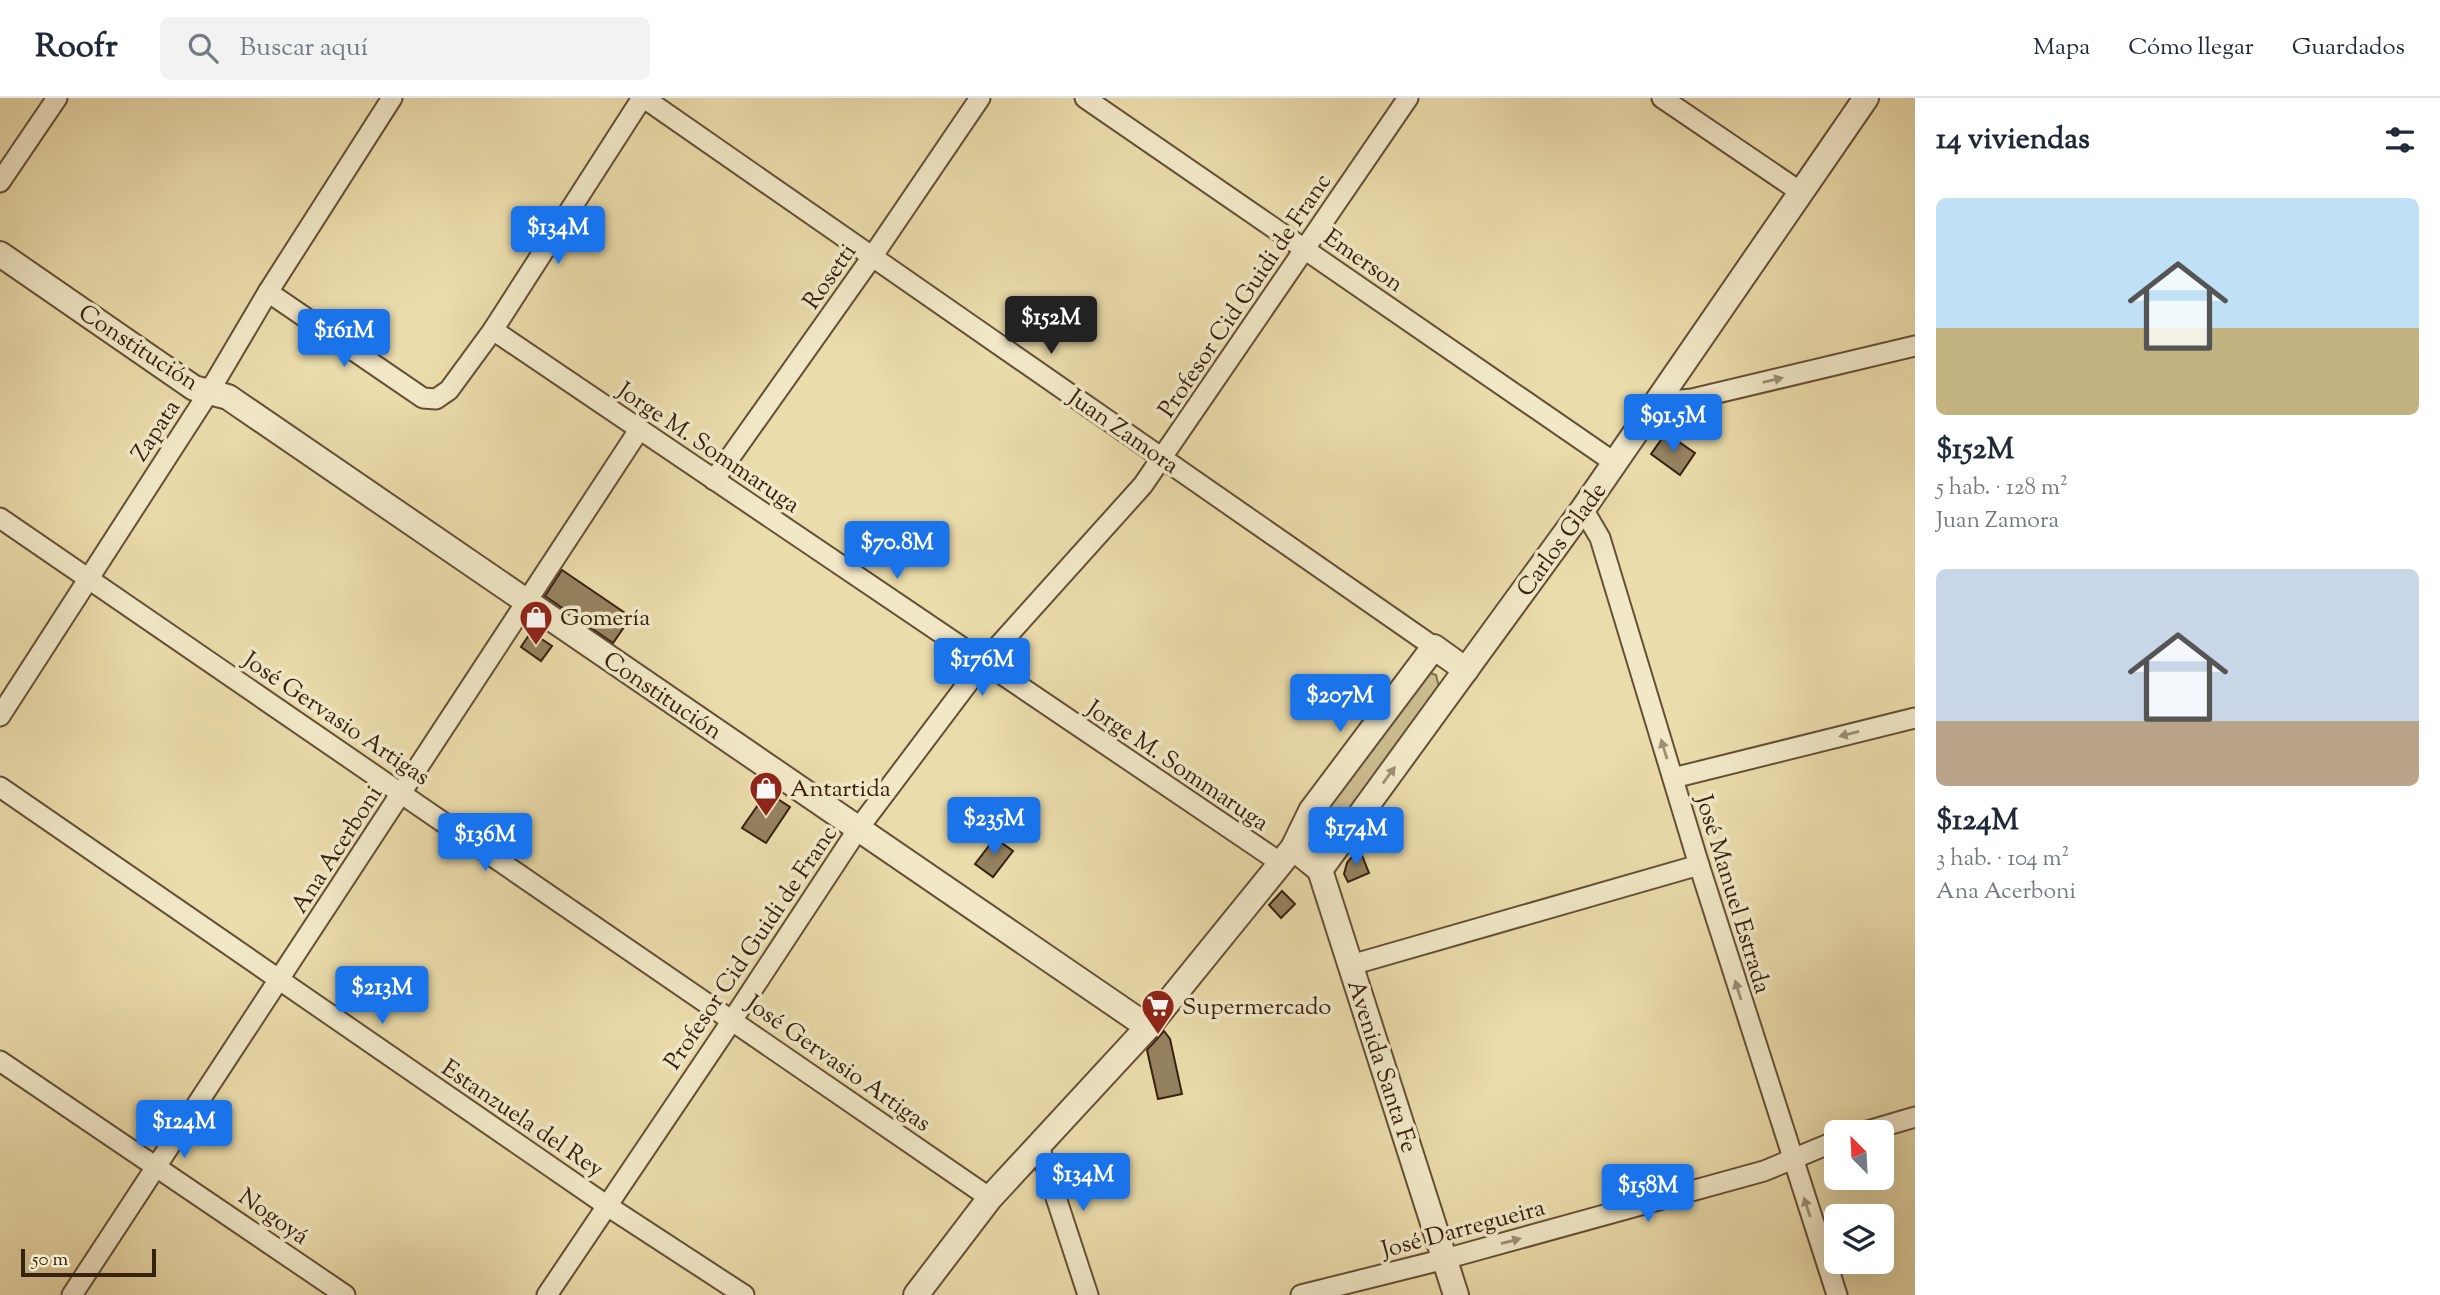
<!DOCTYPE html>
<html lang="es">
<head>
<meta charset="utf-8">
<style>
	:root { --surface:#fff; --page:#f2f2f3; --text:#1f2937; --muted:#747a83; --line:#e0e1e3; --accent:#1a73e8 }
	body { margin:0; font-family:"Sorts Mill Goudy",serif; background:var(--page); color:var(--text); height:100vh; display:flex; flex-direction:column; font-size:26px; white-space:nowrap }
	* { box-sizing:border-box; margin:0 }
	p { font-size:23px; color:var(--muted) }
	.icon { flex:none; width:38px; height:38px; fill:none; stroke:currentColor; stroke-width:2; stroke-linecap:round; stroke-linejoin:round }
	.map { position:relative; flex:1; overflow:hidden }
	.panel { display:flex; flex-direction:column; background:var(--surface); width:525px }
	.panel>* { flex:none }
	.needle { width:46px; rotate:336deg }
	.buttons { position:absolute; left:1824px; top:1022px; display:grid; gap:14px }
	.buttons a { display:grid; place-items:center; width:70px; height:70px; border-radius:10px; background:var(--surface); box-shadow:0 7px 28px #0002; font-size:35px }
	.scale { position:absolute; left:21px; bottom:18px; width:135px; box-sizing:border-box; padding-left:7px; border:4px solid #37210f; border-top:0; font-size:19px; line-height:24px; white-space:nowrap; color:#37210f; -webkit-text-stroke:5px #f2e8c8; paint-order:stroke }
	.price { position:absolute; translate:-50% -60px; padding:0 16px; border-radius:7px; background:var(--accent); color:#fff; font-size:23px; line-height:46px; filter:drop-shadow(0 2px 4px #0008) }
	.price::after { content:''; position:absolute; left:50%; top:42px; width:21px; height:16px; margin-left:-10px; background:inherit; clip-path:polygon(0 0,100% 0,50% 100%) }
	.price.active { background:#222; color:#fff }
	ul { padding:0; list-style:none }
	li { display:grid; align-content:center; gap:14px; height:371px; padding:0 21px }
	li span { display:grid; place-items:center; height:217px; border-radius:10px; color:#555 }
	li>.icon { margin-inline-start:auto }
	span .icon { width:126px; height:126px; fill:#fffc; stroke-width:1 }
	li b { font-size:30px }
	h2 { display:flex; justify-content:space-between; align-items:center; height:84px; padding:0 21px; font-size:30px }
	header { display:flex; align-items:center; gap:42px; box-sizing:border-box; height:98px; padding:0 35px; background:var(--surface); border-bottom:2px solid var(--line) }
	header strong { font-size:33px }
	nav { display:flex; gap:38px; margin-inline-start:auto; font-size:24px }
	.search { width:490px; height:63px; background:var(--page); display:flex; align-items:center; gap:18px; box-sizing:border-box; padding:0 24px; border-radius:10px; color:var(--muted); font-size:26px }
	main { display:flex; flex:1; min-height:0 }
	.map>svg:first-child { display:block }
</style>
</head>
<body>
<header>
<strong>Roofr</strong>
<div class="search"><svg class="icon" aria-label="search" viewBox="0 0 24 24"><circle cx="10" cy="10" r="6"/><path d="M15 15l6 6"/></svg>Buscar aquí</div>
<nav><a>Mapa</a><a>Cómo llegar</a><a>Guardados</a></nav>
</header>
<main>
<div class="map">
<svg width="1915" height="1197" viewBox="0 0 1915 1197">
	<rect width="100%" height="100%" fill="#ebdcab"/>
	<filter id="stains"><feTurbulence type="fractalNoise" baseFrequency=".00286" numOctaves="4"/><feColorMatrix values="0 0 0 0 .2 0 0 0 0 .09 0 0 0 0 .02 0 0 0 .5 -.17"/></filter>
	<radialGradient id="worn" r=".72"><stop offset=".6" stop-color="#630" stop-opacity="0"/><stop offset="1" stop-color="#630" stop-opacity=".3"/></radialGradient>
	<path fill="#ccbc90" stroke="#826e50" stroke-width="2" d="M1428,574L1436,577L1439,589L1338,729C1330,732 1325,730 1319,724L1318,708Z"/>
	<g fill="#958260" stroke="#37210f" stroke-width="2">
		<polygon points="1666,335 1695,355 1680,377 1651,356"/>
		<polygon points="562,472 631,519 613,545 545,498"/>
		<polygon points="531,534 552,548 541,563 521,549"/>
		<polygon points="767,694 790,709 766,745 742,730"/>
		<polygon points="995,740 1013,753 993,779 975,766"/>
		<polygon points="1359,750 1369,775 1348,784 1344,776 1347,765"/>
		<polygon points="1282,793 1295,806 1281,820 1269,807"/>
		<polygon points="1164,933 1170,941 1182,996 1158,1001 1147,952"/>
	</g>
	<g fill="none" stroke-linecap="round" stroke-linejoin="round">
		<defs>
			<g id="minor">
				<polyline points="644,0 1434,549"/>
				<polyline points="1085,0 1615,365"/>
				<polyline points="1662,0 1802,95"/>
				<polyline points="0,84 57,0"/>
				<polyline points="268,194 423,300 436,301 449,292 493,232 642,0"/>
				<polyline points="493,232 1281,765"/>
				<polyline points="1659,304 1692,301 1915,248"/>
				<polyline points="714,382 872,159 980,0"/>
				<polyline points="1583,411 1600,440 1699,767 1837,1197"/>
				<polyline points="0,420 990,1100"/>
				<polyline points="0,618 209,294 268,194 392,0"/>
				<polyline points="1673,680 1915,620"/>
				<polyline points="0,689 606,1107 744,1197"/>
				<polyline points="1351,867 1699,767"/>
				<polyline points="0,963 345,1197"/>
				<polyline points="1864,1034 1915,1019"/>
				<polyline points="1039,1048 1088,1197"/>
				<polyline points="72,1197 639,332"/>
				<polyline points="547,1197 733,921 858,731 983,565 1143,387 1408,0"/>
				<polyline points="1301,1197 1445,1161 1764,1073 1836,1043"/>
			</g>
			<g id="tertiary">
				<polyline points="0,156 194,290 228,299 1148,929"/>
				<polyline points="1293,750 1320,772 1456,1197"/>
				<polyline points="1320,772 1583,411 1866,0"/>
				<polyline points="916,1197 990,1100 1148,929 1281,765 1293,750 1311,713 1434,549 1466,572"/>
			</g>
		</defs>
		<use href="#minor" stroke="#645036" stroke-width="23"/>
		<use href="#tertiary" stroke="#645036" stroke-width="28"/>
		<use href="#minor" stroke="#f2e8c8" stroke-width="19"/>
		<use href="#tertiary" stroke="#f2e8c8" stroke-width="24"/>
	</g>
	<defs><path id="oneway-solid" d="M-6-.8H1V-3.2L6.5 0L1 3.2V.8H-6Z" transform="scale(1.75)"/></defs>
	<g fill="#9e8e75">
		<use href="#oneway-solid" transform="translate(1773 282) rotate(-13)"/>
		<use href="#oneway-solid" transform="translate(1849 636) rotate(166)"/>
		<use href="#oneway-solid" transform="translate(1664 651) rotate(-107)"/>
		<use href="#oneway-solid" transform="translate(1389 677) rotate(-54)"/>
		<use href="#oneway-solid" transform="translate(1738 892) rotate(-107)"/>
		<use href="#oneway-solid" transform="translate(1807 1109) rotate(-108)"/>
		<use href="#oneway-solid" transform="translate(1511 1143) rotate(-15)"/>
	</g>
	<defs>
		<symbol id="shop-pin" viewBox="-11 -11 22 30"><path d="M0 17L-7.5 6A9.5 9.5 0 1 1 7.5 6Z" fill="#8f2418" stroke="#f2e8c8"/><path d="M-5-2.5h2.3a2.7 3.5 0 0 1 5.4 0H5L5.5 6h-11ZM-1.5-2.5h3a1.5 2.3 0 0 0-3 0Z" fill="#fff"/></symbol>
		<symbol id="supermarket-pin" viewBox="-11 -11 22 30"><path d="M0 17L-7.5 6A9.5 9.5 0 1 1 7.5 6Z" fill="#8f2418" stroke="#f2e8c8"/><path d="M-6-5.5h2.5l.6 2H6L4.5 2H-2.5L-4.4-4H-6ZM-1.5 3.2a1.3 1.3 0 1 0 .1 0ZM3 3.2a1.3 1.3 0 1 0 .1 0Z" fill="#fff"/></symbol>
	</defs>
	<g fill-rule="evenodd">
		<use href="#shop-pin" x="517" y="500" width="38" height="52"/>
		<use href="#shop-pin" x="747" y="671" width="38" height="52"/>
		<use href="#supermarket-pin" x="1139" y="889" width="38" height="52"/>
	</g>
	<g text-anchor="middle" stroke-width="7" stroke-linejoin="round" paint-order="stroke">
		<g font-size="24" fill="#37210f" stroke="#f2e8c8">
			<text transform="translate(1364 162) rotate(35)" y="8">Emerson</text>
			<text transform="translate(829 178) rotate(-55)" y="8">Rosetti</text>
			<text transform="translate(1244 197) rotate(-56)" y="8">Profesor Cid Guidi de Franc</text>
			<text transform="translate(139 249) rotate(33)" y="8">Constitución</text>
			<text transform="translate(155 332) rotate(-57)" y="8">Zapata</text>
			<text transform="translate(1124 333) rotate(35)" y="8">Juan Zamora</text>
			<text transform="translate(709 349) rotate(34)" y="8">Jorge M. Sommaruga</text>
			<text transform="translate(1561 441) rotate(-54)" y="8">Carlos Glade</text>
			<text transform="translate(663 597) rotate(34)" y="8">Constitución</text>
			<text transform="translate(337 620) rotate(34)" y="8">José Gervasio Artigas</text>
			<text transform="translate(1178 667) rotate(34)" y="8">Jorge M. Sommaruga</text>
			<text transform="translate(336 751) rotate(-57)" y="8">Ana Acerboni</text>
			<text transform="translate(1734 796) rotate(73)" y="8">José Manuel Estrada</text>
			<text transform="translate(750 849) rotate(-56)" y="8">Profesor Cid Guidi de Franc</text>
			<text transform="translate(839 965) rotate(35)" y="8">José Gervasio Artigas</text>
			<text transform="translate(1383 968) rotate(72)" y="8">Avenida Santa Fe</text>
			<text transform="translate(523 1020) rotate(34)" y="8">Estanzuela del Rey</text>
			<text transform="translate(274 1118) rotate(35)" y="8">Nogoyá</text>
			<text transform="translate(1463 1130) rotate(-15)" y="8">José Darregueira</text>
		</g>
		<g font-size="24" fill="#37210f" stroke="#f2e8c8" text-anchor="start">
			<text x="560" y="527">Gomería</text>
			<text x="790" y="698">Antartida</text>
			<text x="1182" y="916">Supermercado</text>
		</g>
	</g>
	<rect width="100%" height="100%" filter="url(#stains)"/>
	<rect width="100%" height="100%" fill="url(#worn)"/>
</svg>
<div class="buttons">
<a><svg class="needle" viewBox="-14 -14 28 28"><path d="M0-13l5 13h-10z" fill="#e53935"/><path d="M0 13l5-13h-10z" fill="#747a83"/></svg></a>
<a><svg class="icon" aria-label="layers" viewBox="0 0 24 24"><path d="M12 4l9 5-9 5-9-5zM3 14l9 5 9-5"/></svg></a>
</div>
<div class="scale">50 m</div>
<b class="price" style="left:558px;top:168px">$134M</b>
<b class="price active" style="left:1051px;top:258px">$152M</b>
<b class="price" style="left:344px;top:271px">$161M</b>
<b class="price" style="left:1673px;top:356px">$91.5M</b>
<b class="price" style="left:897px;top:483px">$70.8M</b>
<b class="price" style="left:982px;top:600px">$176M</b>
<b class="price" style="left:1340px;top:636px">$207M</b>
<b class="price" style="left:994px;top:759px">$235M</b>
<b class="price" style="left:1356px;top:769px">$174M</b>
<b class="price" style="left:485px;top:775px">$136M</b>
<b class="price" style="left:382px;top:928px">$213M</b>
<b class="price" style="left:184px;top:1062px">$124M</b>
<b class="price" style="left:1083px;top:1115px">$134M</b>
<b class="price" style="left:1648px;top:1126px">$158M</b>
</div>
<section class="panel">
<h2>14 viviendas<svg class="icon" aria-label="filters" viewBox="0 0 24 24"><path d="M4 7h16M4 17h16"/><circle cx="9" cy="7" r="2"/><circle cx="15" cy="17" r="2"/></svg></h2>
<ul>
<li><span style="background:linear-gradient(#bfe0f5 60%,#c2b280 0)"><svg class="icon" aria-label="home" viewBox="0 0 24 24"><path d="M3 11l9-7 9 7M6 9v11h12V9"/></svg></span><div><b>$152M</b><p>5 hab. · 128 m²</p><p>Juan Zamora</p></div></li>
<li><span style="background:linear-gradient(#c9d6e8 70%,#b9a48a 0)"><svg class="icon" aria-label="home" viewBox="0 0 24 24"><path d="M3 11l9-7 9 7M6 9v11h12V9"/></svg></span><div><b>$124M</b><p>3 hab. · 104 m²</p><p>Ana Acerboni</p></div></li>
</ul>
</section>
</main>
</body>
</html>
